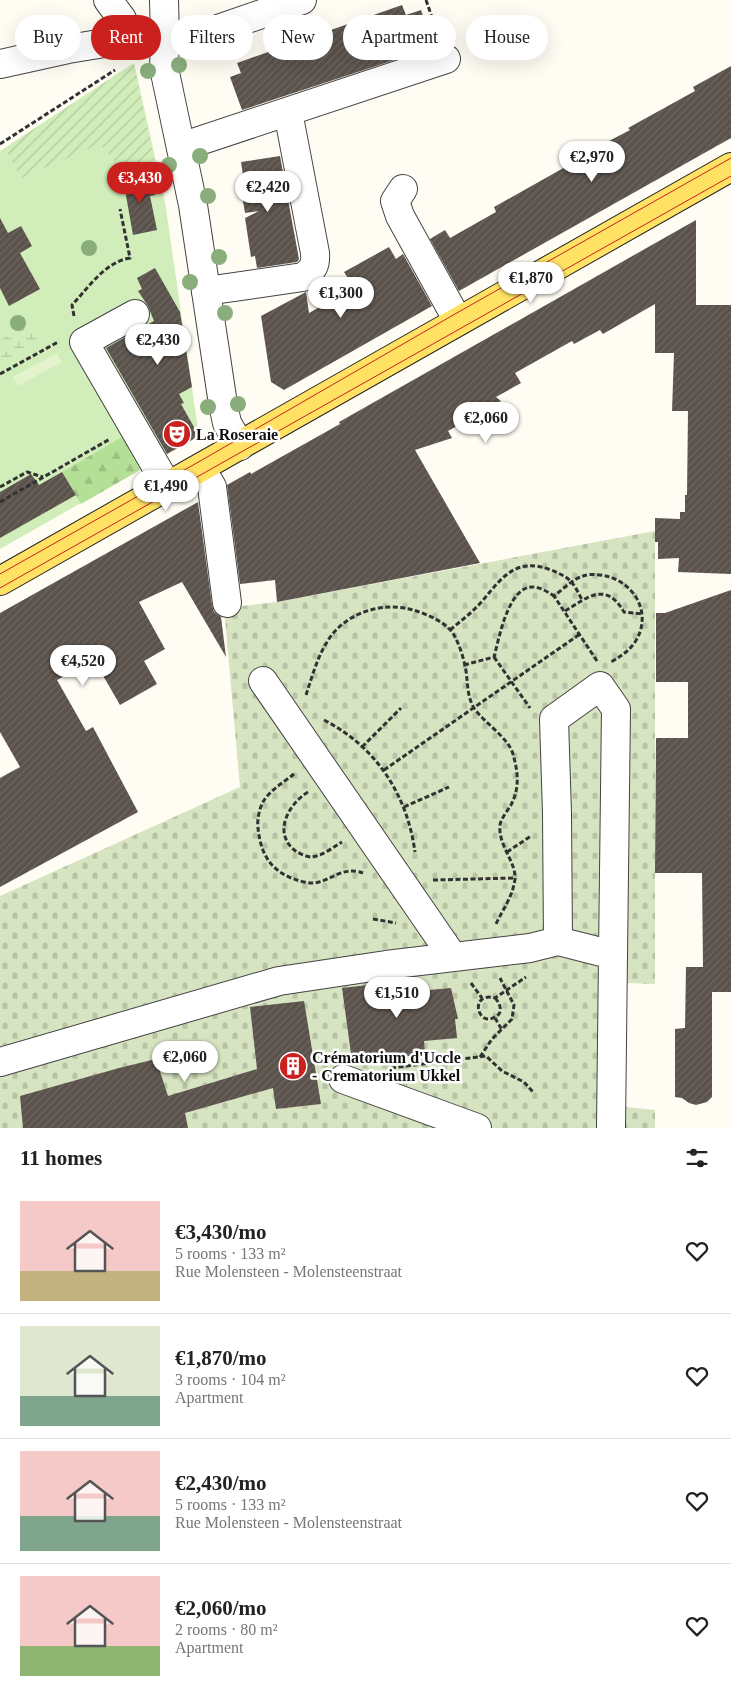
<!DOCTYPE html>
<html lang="en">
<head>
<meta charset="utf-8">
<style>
	:root { --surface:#fff; --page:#f2f2f2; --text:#222; --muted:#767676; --line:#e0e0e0; --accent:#ca201e }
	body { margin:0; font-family:Georgia,serif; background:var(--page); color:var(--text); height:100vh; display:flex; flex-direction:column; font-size:19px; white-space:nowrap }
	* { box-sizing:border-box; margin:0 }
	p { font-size:16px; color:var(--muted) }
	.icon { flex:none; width:28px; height:28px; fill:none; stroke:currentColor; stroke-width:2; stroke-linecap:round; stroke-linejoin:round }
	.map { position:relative; height:1128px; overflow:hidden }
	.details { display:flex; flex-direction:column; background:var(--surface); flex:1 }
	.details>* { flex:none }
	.guide { position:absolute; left:15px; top:15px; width:701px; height:45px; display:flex; gap:10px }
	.price { position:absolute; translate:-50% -42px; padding:0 11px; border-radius:18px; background:#fff; color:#222; font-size:16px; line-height:32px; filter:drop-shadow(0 1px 2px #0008) }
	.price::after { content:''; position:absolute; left:50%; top:30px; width:15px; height:11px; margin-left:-8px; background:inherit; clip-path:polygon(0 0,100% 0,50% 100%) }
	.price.selected { background:var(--accent); color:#fff }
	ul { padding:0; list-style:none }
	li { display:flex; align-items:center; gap:15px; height:125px; padding:0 20px }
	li+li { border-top:1px solid var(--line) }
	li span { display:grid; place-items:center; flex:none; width:140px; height:100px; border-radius:0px; color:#555 }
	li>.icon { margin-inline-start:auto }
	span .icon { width:60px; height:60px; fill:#fffc; stroke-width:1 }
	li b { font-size:21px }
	h2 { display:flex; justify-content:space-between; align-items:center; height:60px; padding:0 20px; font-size:21px }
	.pill { padding:0 18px; border-radius:22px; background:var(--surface); box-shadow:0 5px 20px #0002; font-size:18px; line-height:45px }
	.pill.selected { background:var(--accent); color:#fff }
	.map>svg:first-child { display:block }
</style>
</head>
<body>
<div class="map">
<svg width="731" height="1128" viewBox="0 0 731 1128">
	<defs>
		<pattern id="forest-firs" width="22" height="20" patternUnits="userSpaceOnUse" patternTransform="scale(1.25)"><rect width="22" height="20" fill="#b4df97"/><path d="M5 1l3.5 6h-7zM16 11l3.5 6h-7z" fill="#9abe81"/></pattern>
		<pattern id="wetland-marsh" width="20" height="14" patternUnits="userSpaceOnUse" patternTransform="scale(1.25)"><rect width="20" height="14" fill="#d1edb9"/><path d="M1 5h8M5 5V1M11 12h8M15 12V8" fill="none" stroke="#b2ca9e"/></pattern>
		<pattern id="cemetery-stones" width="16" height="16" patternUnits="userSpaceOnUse" patternTransform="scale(1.25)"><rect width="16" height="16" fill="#d7e4c1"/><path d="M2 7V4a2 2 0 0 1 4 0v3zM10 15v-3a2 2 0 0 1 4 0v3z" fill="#b8c3a5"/></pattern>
		<pattern id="garden-furrows" width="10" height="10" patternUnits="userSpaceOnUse" patternTransform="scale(1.25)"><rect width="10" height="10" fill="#d1edb9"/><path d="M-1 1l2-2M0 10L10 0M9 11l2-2" fill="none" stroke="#b2ca9e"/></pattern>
		<pattern id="building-hatch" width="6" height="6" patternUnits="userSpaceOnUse" patternTransform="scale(1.25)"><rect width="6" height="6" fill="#5a524b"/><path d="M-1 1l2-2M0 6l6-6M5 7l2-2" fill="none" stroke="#6d6661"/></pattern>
	</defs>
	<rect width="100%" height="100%" fill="#fffdf3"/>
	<polygon fill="#d1edb9" points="134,63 165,202 199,436 0,549 0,151"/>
	<polygon fill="url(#forest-firs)" points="122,437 140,470 81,504 62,472"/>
	<polygon fill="url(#wetland-marsh)" points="29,324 40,345 0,367 0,340"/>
	<polygon fill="url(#cemetery-stones)" points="655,531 655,984 624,983 626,1107 655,1110 655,1128 0,1128 0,896 240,787 224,608 277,602"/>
	<polygon fill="url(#garden-furrows)" points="134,63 154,159 148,163 121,168 100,144 21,178 5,148"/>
	<polygon fill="#e3f3cc" points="57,353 62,362 18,386 13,377"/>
	<g fill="url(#building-hatch)">
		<polygon points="402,5 406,15 421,10 434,47 242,110 230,77 241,73 237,63"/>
		<polygon points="731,66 731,138 459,291 430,239 445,230 450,238 496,212 494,207 590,153 590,151 601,149 600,147 608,145 609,141 630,130 628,128 695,91 693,87"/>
		<polygon points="280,156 299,259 297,262 257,268 255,256 251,257 245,218 259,211 245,213 240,183 244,182 241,162"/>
		<polygon points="151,175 155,195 150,196 157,230 133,235 123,179"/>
		<polygon points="0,218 8,233 21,226 32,246 20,253 40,289 9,306 0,288"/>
		<polygon points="696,220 696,305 731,305 731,574 678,572 679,558 658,559 658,542 655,542 655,518 680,519 680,512 685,512 685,495 687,495 688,411 672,411 674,353 655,353 655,304 603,334 600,330 574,344 572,341 515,373 521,383 496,397 501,401 448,431 452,438 415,450 480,563 277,602 275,580 240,584 227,485 250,472 251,474 340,424 339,422"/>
		<polygon points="389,247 396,259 403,254 432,306 284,390 271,382 261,316 306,292 309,313 354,288 344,272"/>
		<polygon points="155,268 180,312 192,387 179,394 184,403 181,404 199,436 167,454 106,348 154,321 148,306 138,291 142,289 137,278"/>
		<polygon points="62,472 76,495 0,538 0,492 31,474 39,485"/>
		<polygon points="198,502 212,605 214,612 221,617 226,657 182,582 139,602 165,649 144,661 157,684 120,705 94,660 57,680 86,731 93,727 138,812 0,887 0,778 20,767 0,732 0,613"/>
		<polygon points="731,590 731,992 712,992 712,1097 707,1102 696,1105 689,1103 682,1098 675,1097 675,1029 685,1028 686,967 703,967 702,873 655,873 656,738 688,738 688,682 656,682 656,613 665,613"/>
		<polygon points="391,980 391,983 417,980 418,991 451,988 458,1019 455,1019 457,1038 424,1041 425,1054 400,1057 400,1055 352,1061 342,988 368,985 368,984"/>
		<polygon points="304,1001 321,1104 276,1109 273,1088 185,1113 188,1128 23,1128 20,1096 119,1068 156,1059 168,1096 257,1069 250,1007"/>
	</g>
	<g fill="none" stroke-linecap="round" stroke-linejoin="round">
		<defs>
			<g id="minor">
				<polyline points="108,0 122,19 129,39"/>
				<polyline points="164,0 165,40 164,68 193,205 223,404 227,423 240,446"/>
				<polyline points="0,64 68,49 129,39 165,40 195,37 302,0"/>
				<polyline points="181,147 446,59"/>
				<polyline points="403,189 395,201 400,216 458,321"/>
				<path d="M206,291L303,277C313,270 316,265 315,253L288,112"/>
				<polyline points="135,314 84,342 168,487"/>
				<polyline points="201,468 212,487 227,603"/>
				<polyline points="263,681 453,957"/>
				<polyline points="558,941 557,814 554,719 600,686 616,709 613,955"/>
				<polyline points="0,1062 279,981 386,965 530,948 558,941 613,955 611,1128"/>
				<polyline points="343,1079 477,1128"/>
			</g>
			<polyline id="major" points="0,581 731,167"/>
		</defs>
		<use href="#minor" stroke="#434343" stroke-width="30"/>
		<use href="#major" stroke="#212121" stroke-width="30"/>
		<g stroke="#323232" stroke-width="3" stroke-dasharray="5 2.5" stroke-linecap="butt">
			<polyline points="426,0 438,35"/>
			<polyline points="0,144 115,70"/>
			<path d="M74,316L72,305C89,287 105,262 130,258L120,209"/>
			<polyline points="0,374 58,342"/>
			<polyline points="0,487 27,472 43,477"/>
			<polyline points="0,502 110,439"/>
			<path d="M565,611C588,597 606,581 624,612L642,614"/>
			<path d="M450,630C462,620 474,611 484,599C503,576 517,557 551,570C571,578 573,582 582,600"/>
			<polyline points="494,657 530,708"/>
			<path d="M597,661L554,596C563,589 573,579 583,576C591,573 602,575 610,577C637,586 652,616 635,642C629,651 621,656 611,662"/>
			<path d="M464,665L494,657C499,639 508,586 533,587C540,587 548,592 554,596"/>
			<path d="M306,695C312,677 317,658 327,642C344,613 382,601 413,610C427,614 446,622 454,635C460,646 464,659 466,671C468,685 467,696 474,708C484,723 508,737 513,754C518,772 520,788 511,805C507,811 501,819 500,825C498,846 516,861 515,879C513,896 503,909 496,924"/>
			<path d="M324,720C376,747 407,794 415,852"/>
			<polyline points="362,747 401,708"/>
			<polyline points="384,770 580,634"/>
			<path d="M294,774C284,782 269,791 263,802C259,809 257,821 258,828C261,858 274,875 304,882C324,887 334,871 352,871C355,871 360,872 363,873"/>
			<path d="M308,792C287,805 272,835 297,852C301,854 307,857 311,857C323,856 333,847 342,842"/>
			<polyline points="404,807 449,787"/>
			<polyline points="507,852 531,836"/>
			<polyline points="433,880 515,878"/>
			<polyline points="373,919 396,923"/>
			<polyline points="471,983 482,998"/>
			<path d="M495,998C500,1003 504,1013 495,1017C477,1028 469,991 495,998L526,977"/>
			<polyline points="495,1018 502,1030"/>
			<polyline points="480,1057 492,1039 512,1019 514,1005 500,978"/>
			<polyline points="391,1068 486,1056 502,1071 524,1082 533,1092"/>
		</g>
		<use href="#minor" stroke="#fff" stroke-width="28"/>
		<use href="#major" stroke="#ffe263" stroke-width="28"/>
		<g stroke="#ca201e" stroke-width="1">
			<polyline points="0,574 202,460 455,314 731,158"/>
			<polyline points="0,588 731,176"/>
		</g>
	</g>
	<g fill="#89ae7c">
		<circle cx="179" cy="65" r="8"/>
		<circle cx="148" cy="71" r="8"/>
		<circle cx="200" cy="156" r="8"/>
		<circle cx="169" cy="165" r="8"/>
		<circle cx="208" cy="196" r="8"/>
		<circle cx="89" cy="248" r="8"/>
		<circle cx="219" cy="257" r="8"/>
		<circle cx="190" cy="282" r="8"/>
		<circle cx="225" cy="313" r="8"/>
		<circle cx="18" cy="323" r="8"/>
		<circle cx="238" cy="404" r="8"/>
		<circle cx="208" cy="407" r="8"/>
	</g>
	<defs>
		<symbol id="theatre-disc" viewBox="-11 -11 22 22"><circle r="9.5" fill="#ca201e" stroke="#fff"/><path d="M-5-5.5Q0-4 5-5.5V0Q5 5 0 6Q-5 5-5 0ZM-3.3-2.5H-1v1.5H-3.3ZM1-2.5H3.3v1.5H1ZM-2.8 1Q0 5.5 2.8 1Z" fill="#fff"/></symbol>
		<symbol id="building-disc" viewBox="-11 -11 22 22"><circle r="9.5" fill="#ca201e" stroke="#fff"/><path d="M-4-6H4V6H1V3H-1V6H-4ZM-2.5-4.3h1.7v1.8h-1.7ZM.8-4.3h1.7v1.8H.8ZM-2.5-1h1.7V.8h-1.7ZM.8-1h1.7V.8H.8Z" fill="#fff"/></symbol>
	</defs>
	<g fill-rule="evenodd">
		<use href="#theatre-disc" x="161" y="418" width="32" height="32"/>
		<use href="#building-disc" x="277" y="1050" width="32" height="32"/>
	</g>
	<g text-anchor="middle" stroke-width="5" stroke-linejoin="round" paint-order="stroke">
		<g font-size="16" font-weight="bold" fill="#101010" stroke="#fff" text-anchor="start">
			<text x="196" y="440">La Roseraie</text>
			<text x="312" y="1063">Crématorium d'Uccle<tspan x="312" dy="18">- Crematorium Ukkel</tspan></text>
		</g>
	</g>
</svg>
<b class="price" style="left:592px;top:183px">€2,970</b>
<b class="price selected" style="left:140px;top:204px">€3,430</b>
<b class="price" style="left:268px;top:213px">€2,420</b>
<b class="price" style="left:531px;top:304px">€1,870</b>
<b class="price" style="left:341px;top:319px">€1,300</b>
<b class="price" style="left:158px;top:366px">€2,430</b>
<b class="price" style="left:486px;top:444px">€2,060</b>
<b class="price" style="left:166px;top:512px">€1,490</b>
<b class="price" style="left:83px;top:687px">€4,520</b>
<b class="price" style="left:397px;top:1019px">€1,510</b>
<b class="price" style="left:185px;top:1083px">€2,060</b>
<div class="guide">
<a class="pill">Buy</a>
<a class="pill selected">Rent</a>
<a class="pill">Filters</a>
<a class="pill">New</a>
<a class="pill">Apartment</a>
<a class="pill">House</a>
</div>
</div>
<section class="details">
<h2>11 homes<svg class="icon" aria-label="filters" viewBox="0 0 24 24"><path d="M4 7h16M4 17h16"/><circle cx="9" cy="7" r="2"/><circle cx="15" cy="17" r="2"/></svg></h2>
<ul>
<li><span style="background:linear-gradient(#f6c9c9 70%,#c2b280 0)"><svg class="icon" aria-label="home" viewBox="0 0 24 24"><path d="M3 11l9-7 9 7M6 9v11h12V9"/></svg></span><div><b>€3,430/mo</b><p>5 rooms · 133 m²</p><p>Rue Molensteen - Molensteenstraat</p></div><svg class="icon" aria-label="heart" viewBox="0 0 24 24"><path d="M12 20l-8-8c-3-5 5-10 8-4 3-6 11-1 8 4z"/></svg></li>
<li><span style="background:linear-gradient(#dfe7d0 70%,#7fa58c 0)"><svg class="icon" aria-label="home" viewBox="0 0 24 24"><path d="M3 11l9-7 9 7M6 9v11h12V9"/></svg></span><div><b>€1,870/mo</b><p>3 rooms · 104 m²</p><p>Apartment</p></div><svg class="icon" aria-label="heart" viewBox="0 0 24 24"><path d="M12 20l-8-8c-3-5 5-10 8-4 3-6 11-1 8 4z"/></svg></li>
<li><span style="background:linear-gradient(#f6c9c9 65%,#7fa58c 0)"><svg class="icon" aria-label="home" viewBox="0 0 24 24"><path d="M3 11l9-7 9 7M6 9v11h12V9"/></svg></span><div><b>€2,430/mo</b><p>5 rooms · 133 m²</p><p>Rue Molensteen - Molensteenstraat</p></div><svg class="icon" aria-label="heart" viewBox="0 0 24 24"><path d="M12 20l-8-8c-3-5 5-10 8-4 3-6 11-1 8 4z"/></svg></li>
<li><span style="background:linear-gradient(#f6c9c9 70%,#8fb573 0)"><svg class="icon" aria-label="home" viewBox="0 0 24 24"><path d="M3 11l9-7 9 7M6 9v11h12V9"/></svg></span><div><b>€2,060/mo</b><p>2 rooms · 80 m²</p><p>Apartment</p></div><svg class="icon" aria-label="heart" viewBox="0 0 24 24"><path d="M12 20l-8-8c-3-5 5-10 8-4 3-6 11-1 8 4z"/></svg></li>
</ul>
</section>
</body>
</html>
